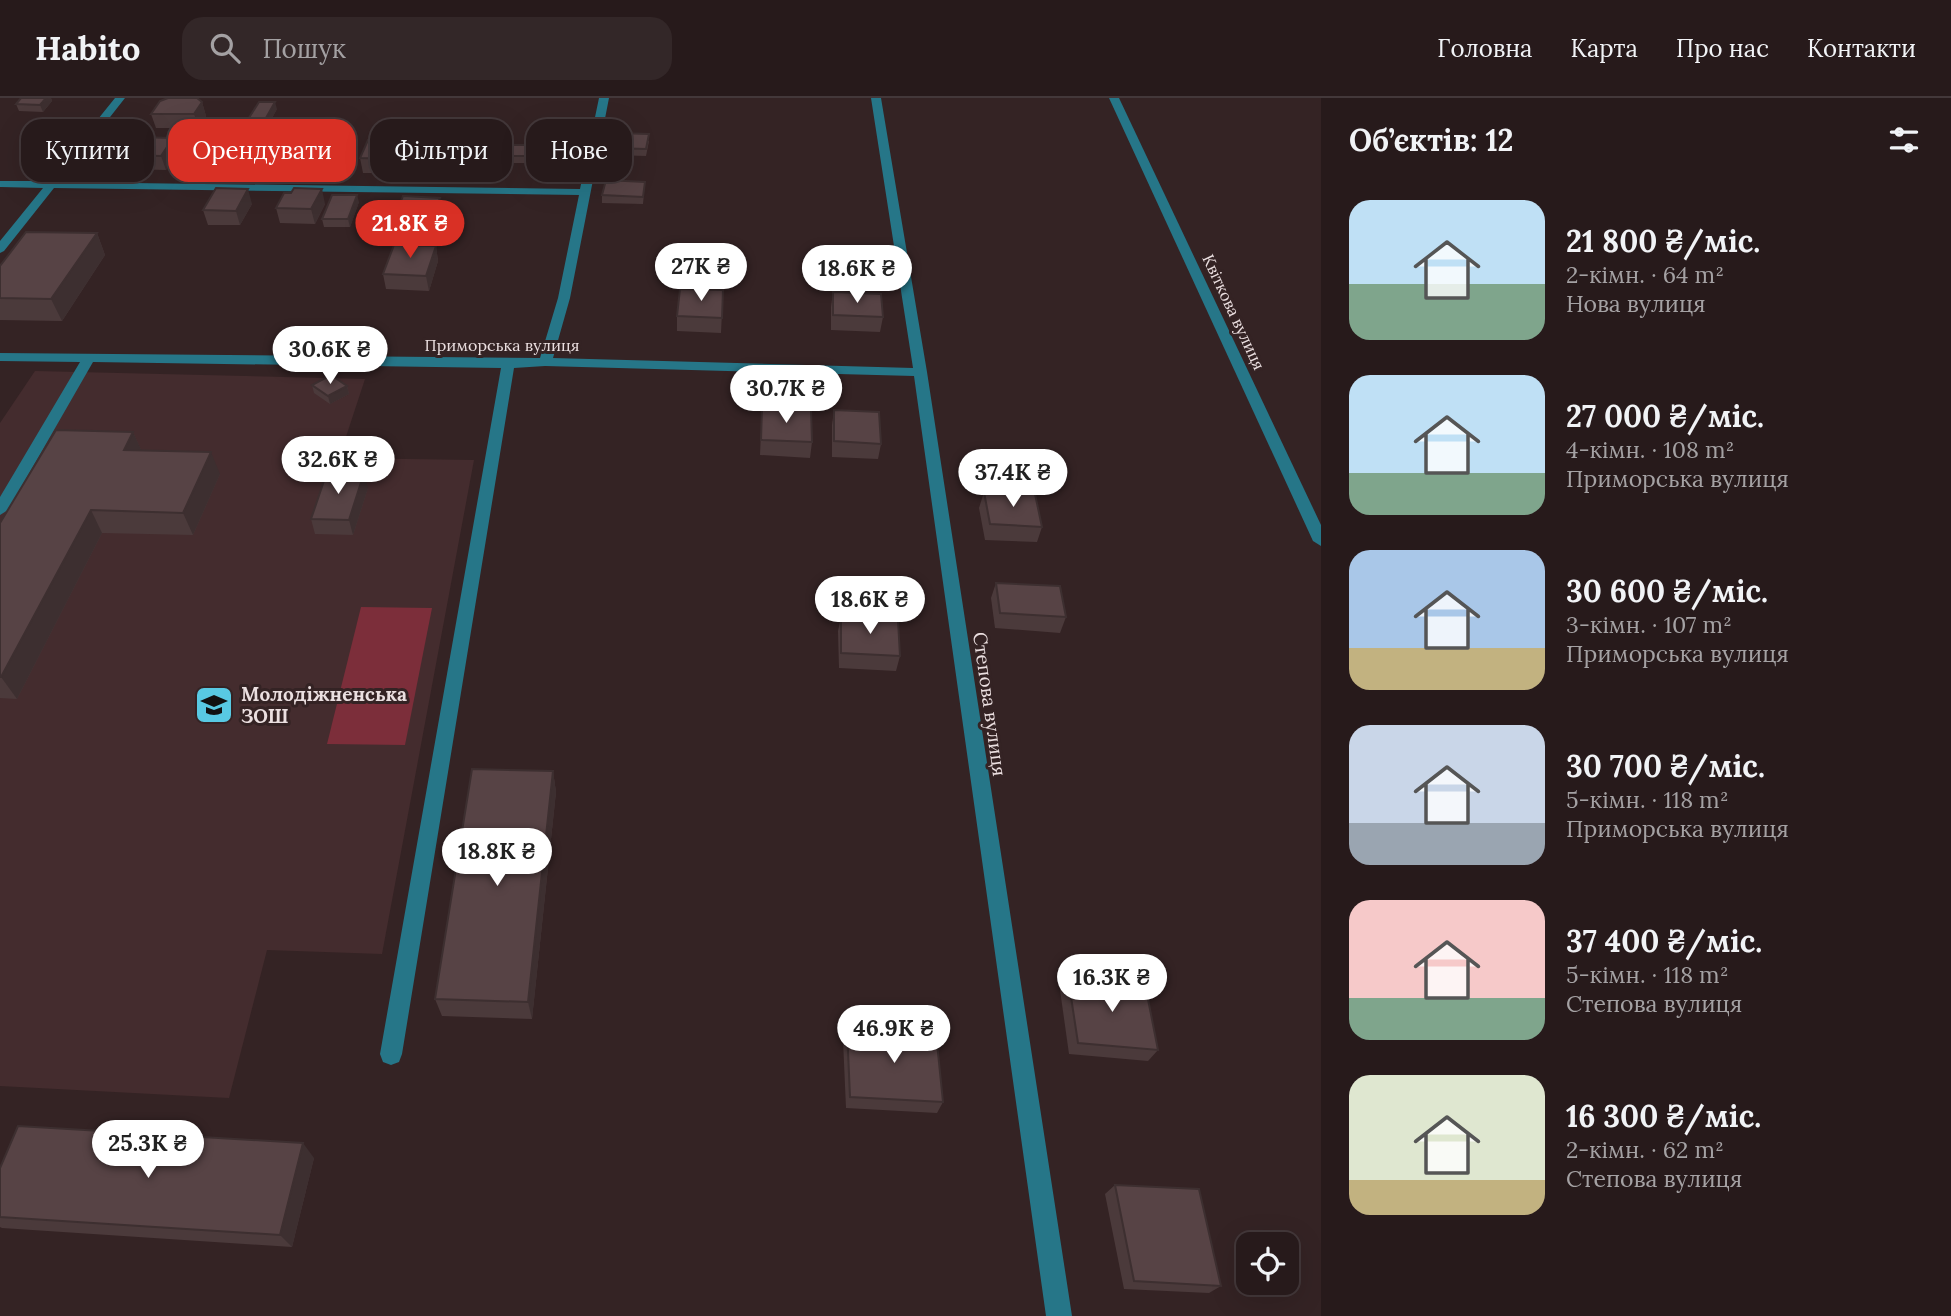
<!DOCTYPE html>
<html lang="uk">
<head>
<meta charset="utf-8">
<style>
	:root { --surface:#271a1b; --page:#332728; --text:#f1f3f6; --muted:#a4a1a3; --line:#43383a; --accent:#d93025 }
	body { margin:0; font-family:Lora,serif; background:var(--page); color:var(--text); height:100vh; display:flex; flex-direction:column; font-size:26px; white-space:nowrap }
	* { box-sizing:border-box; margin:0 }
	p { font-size:23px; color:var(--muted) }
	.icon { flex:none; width:38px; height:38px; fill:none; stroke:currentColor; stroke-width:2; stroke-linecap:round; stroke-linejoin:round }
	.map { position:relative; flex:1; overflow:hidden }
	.panel { display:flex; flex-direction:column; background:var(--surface); width:630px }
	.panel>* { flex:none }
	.guide { position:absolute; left:21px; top:21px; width:665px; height:63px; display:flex; gap:14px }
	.controls { position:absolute; left:1236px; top:1134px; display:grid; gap:14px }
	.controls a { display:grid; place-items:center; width:63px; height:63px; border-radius:14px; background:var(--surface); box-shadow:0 7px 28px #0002,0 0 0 2px var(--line); font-size:35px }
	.price { position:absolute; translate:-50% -60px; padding:0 16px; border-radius:24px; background:#fff; color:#222; font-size:23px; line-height:46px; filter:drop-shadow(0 2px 4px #0008) }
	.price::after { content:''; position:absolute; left:50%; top:42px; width:21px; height:16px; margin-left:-10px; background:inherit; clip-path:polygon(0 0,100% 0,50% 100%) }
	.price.selected { background:var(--accent); color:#fff }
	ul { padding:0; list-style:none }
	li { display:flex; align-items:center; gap:21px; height:175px; padding:0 28px }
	li span { display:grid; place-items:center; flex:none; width:196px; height:140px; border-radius:21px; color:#555 }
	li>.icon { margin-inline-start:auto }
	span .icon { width:84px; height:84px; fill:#fffc; stroke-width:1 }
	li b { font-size:30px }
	h2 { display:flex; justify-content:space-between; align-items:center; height:84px; padding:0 28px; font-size:30px }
	.tag { padding:0 24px; border-radius:21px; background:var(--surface); box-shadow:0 7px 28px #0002,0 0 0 2px var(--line); font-size:24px; line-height:63px }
	.tag.selected { background:var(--accent); color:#fff }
	header { display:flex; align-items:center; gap:42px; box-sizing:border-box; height:98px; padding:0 35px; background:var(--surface); border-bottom:2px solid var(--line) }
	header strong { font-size:33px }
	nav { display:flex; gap:38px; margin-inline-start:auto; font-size:24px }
	.search { width:490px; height:63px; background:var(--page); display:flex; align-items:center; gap:18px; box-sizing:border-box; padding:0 24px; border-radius:21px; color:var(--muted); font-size:26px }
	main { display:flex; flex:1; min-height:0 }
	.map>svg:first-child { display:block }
</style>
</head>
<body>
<header>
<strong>Habito</strong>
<div class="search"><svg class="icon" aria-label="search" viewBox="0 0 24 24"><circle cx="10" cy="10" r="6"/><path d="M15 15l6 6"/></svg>Пошук</div>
<nav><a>Головна</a><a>Карта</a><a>Про нас</a><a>Контакти</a></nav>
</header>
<main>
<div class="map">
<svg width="1321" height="1218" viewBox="0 0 1321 1218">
	<rect width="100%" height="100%" fill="#342324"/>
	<polygon fill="#442c2e" points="35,273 365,281 339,360 474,362 382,856 267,852 229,1000 0,988 0,325"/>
	<polygon fill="#7c2e3a" points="361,509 432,510 405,647 327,646"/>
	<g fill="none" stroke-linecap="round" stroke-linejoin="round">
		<g fill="#267688" fill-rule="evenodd">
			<polygon points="115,0 125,0 59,84 580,91 599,0 609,0 570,200 553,260 913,270 871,0 881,0 927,274 1072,1218 1046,1218 914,278 545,268 514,270 402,956 399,964 391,967 383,964 380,956 501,270 93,264 8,412 0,417 0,399 80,264 0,263 0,255 540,260 558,200 579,97 54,90 4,153 0,155 0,143 43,90 0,89 0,83 48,83"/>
			<polygon points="1109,0 1119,0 1321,427 1321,448 1313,443"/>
		</g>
	</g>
	<g fill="#4b3a3b">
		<polygon points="21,0 51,0 52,3 43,14 19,13 16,6"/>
		<polygon points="202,4 206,18 199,30 156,30 151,16"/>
		<polygon points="277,11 264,34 247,33 245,26"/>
		<polygon points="649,43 646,58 612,57 611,50"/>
		<polygon points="527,47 527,54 526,65 502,65 501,58"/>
		<polygon points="318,52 319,60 311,78 283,77 281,70"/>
		<polygon points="178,54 166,72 129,71 124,57"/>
		<polygon points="483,55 484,62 479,78 453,78 452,70"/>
		<polygon points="402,57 396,75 363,75 360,60"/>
		<polygon points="645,84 643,106 602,105 602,97"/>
		<polygon points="440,100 442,114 435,134 398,133 395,118"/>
		<polygon points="359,104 350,129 324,129 322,121"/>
		<polygon points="252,106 240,127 208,127 203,112"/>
		<polygon points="325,106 315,126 280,125 276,110"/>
		<polygon points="97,135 105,157 62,223 0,222 0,168"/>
		<polygon points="436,148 438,163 429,193 386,191 383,176"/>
		<polygon points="723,192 721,235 677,233 677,218"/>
		<polygon points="833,194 883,219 880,234 831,232 831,209"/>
		<polygon points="312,287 347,288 349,296 330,306 314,295"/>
		<polygon points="762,309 812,344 810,360 760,357"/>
		<polygon points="834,312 881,346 878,361 832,359 832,327"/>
		<polygon points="133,334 141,352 220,376 193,437 102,435 17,601 0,600 0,425"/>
		<polygon points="368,390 353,437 315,436 311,421"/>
		<polygon points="984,394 1042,429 1037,444 985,442 979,410"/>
		<polygon points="996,485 1066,519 1060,535 995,530 991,500"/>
		<polygon points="841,518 900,558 896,573 839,570 838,533"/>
		<polygon points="553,673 556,694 532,921 442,918 435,901"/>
		<polygon points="1068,879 1158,952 1148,963 1069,956 1060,892"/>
		<polygon points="847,930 943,1004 937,1015 846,1010 843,942"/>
		<polygon points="314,1060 292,1149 2,1130 0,1129 0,1070"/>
		<polygon points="1115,1087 1221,1188 1209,1195 1124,1191 1105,1096"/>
	</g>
	<g fill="#3d2f30">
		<polygon points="46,0 51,0 52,3 43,14 40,7"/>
		<polygon points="202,4 206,18 199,30 194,16"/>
		<polygon points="275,4 277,11 264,34 262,27"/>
		<polygon points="173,40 178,54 166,72 161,58"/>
		<polygon points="400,43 402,57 396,75 393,61"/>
		<polygon points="318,52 319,60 311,78 309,70"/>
		<polygon points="483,55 484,62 479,78 478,71"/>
		<polygon points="248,91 252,106 240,127 236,113"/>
		<polygon points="322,91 325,106 315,126 311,111"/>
		<polygon points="357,97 359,104 350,129 348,121"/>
		<polygon points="440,100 442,114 435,134 433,119"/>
		<polygon points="97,135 105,157 62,223 51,201"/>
		<polygon points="436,148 438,163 429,193 426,178"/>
		<polygon points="347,288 349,296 330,306 328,298"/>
		<polygon points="133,334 143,356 124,352"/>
		<polygon points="211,354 220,376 193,437 183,415"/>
		<polygon points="364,375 368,390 353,437 349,422"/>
		<polygon points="91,412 102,435 17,601 1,579"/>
		<polygon points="553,673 556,694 532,921 528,904"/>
		<polygon points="303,1045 314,1060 292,1149 280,1137"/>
	</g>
	<g fill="#574345" stroke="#3d2f30" stroke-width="2">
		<polygon points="21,0 46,0 40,7 16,6"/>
		<polygon points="168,0 197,0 202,4 194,16 151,16 160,3"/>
		<polygon points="259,4 275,4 262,27 245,26"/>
		<polygon points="615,35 649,36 646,51 611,50"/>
		<polygon points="136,39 173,40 161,58 124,57"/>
		<polygon points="368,42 400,43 393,61 360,60"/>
		<polygon points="502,47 527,47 526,58 501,58"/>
		<polygon points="290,52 318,52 309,70 281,70"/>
		<polygon points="458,54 483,55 478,71 452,70"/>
		<polygon points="606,82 645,84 643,99 602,97"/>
		<polygon points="216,90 248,91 236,113 203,112"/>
		<polygon points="294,90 322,91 311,111 276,110 284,95 291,95"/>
		<polygon points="332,97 357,97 348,121 322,121"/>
		<polygon points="403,98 440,100 433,119 395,118"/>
		<polygon points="26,134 97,135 51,201 0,200 0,168"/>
		<polygon points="394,147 436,148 426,178 383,176"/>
		<polygon points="680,191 723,192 722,220 677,218"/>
		<polygon points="833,194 881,196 883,219 833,217"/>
		<polygon points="331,277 347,288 328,298 312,287"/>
		<polygon points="762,309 811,311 812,344 761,342"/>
		<polygon points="834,312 879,314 881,346 834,343"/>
		<polygon points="56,332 133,334 124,352 211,354 183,415 91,412 1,579 0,579 0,425"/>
		<polygon points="327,374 364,375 349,422 311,421"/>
		<polygon points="984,394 1035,396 1042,429 990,426"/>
		<polygon points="996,485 1060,488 1066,519 1000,515"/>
		<polygon points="841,518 898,522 900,558 841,555"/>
		<polygon points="472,671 553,673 528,904 435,901"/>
		<polygon points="1068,879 1145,886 1158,952 1078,945"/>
		<polygon points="847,930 936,935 943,1004 850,999"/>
		<polygon points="18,1028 303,1045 280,1137 0,1119 0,1070"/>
		<polygon points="1115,1087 1199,1091 1221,1188 1134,1183"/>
	</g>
	<defs>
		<symbol id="school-square" viewBox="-11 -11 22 22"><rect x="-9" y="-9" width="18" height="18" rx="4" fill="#58c9e3" stroke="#342324"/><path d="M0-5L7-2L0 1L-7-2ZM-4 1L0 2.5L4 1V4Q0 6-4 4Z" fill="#111"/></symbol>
	</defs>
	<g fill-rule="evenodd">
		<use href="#school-square" x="192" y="585" width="44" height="44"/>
	</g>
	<g text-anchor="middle" stroke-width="6" stroke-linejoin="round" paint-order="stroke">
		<g font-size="16" fill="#ebdfe0" stroke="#342324">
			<text transform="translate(1234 214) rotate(65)" y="6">Квіткова вулиця</text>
			<text x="502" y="253">Приморська вулиця</text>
		</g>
		<g font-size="19" font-weight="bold" fill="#ebdfe0" stroke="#342324" text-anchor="start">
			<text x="241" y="603">Молодіжненська<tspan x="241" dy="22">ЗОШ</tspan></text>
		</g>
		<g font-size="19" fill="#ebdfe0" stroke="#342324">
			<text transform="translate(990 606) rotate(82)" y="7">Степова вулиця</text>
		</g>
	</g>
</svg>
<div class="controls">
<a><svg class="icon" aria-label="locate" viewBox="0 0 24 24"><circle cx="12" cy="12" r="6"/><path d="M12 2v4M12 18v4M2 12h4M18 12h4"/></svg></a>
</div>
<b class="price selected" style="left:410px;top:162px">21.8K ₴</b>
<b class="price" style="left:701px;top:205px">27K ₴</b>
<b class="price" style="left:857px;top:207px">18.6K ₴</b>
<b class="price" style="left:330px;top:288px">30.6K ₴</b>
<b class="price" style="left:786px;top:327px">30.7K ₴</b>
<b class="price" style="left:338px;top:398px">32.6K ₴</b>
<b class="price" style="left:1013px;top:411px">37.4K ₴</b>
<b class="price" style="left:870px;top:538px">18.6K ₴</b>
<b class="price" style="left:497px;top:790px">18.8K ₴</b>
<b class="price" style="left:1112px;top:916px">16.3K ₴</b>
<b class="price" style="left:894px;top:967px">46.9K ₴</b>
<b class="price" style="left:148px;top:1082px">25.3K ₴</b>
<div class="guide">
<a class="tag">Купити</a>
<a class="tag selected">Орендувати</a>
<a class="tag">Фільтри</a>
<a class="tag">Нове</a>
</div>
</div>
<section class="panel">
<h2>Об’єктів: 12<svg class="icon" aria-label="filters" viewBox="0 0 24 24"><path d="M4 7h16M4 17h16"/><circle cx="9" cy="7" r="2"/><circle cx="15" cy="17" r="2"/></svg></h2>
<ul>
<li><span style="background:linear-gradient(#bfe0f5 60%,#7fa58c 0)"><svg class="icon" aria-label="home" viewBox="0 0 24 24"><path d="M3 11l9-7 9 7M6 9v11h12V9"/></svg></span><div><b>21 800 ₴/міс.</b><p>2-кімн. · 64 m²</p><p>Нова вулиця</p></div></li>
<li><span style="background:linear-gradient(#bfe0f5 70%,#7fa58c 0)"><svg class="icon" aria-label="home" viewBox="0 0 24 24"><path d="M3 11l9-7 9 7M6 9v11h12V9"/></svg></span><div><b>27 000 ₴/міс.</b><p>4-кімн. · 108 m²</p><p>Приморська вулиця</p></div></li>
<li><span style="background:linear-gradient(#a9c7e8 70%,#c2b280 0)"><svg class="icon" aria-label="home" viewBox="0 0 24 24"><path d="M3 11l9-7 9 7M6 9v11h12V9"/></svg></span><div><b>30 600 ₴/міс.</b><p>3-кімн. · 107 m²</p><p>Приморська вулиця</p></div></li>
<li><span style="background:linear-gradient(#c9d6e8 70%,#9aa5b1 0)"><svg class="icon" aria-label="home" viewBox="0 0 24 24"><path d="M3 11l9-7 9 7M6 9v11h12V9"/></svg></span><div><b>30 700 ₴/міс.</b><p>5-кімн. · 118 m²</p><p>Приморська вулиця</p></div></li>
<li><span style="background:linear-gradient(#f6c9c9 70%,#7fa58c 0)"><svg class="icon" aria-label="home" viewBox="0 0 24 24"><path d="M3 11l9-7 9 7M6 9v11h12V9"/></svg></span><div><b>37 400 ₴/міс.</b><p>5-кімн. · 118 m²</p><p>Степова вулиця</p></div></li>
<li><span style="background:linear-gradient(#dfe7d0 75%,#c2b280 0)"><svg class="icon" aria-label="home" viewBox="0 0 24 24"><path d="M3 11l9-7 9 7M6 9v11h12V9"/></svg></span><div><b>16 300 ₴/міс.</b><p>2-кімн. · 62 m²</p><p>Степова вулиця</p></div></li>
</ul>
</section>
</main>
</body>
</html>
